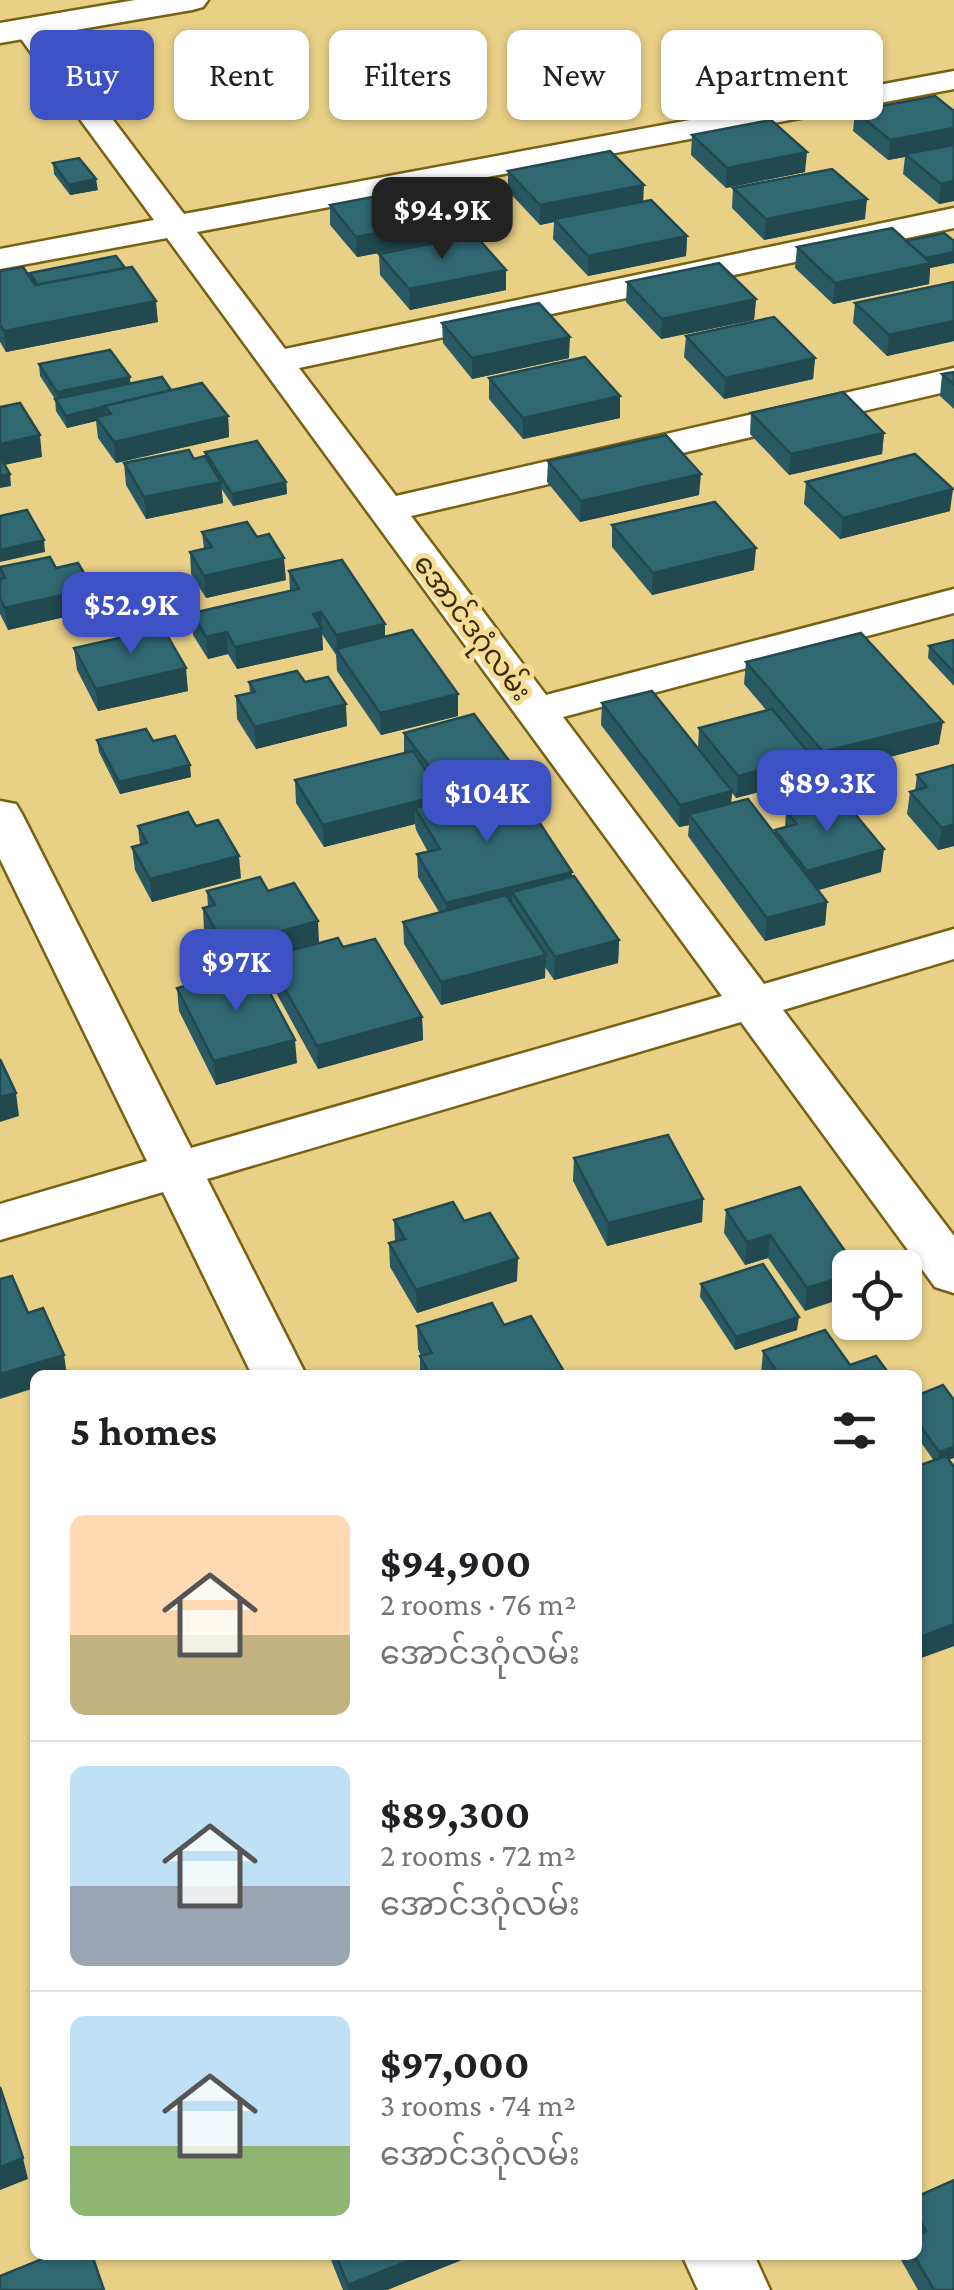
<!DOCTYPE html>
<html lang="en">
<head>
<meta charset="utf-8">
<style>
	:root { --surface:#fff; --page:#f6f6f6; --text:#202124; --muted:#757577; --line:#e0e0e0; --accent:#3e51c4 }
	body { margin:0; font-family:"Crimson Pro","Noto Sans Myanmar",serif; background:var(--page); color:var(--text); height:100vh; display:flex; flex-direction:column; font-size:38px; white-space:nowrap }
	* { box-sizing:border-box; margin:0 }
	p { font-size:32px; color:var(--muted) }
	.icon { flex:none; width:55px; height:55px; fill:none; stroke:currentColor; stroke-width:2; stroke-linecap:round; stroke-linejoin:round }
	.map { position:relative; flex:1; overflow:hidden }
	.details { position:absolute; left:30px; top:1370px; width:892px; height:890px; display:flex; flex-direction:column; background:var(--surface); border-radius:15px; box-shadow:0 2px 8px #0004 }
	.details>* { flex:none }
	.hud { position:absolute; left:30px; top:30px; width:895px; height:90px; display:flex; gap:20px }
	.buttons { position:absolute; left:832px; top:1250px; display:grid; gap:20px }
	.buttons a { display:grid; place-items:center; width:90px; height:90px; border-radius:15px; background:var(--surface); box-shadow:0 2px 8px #0004; font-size:50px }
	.price { position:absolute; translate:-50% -85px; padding:0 22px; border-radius:20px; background:var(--accent); color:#fff; font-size:32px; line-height:65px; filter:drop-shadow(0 2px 5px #0008) }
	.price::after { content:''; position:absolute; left:50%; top:60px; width:30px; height:22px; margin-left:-15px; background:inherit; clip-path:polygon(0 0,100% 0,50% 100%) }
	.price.selected { background:#222; color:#fff }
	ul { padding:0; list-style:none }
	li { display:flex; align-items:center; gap:30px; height:250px; padding:0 40px }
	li+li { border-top:2px solid var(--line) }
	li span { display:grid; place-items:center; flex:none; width:280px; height:200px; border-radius:15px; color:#555 }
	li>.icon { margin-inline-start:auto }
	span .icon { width:120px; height:120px; fill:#fffc; stroke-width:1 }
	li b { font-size:42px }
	h2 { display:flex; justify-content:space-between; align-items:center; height:120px; padding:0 40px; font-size:42px }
	.chip { padding:0 35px; border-radius:15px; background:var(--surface); box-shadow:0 2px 8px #0004; font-size:35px; line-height:90px }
	.chip.selected { background:var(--accent); color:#fff }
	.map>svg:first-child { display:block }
</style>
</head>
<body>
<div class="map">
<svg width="954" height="2290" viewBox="0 0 954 2290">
	<rect width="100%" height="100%" fill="#e9d087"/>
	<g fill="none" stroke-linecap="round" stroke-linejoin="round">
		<defs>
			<g id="street">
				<polygon points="28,19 39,22 184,214 954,71 954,89 197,232 285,349 954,208 954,228 299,368 396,496 954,368 954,390 411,516 546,695 954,589 954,613 563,717 764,984 954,929 954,959 783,1010 954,1236 954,1293 935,1287 741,1022 207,1179 306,1375 252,1375 163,1192 0,1240 0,1204 147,1161 0,859 0,801 16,804 22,814 191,1148 722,996 167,238 0,269 0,249 154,220 13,28 17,22"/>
				<polygon points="682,2255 754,2255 770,2290 698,2290"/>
			</g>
			<polygon id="primary" points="135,0 208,0 203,7 192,10 0,43 0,23"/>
		</defs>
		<use href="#street" stroke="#786110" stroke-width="5"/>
		<use href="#primary" stroke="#786110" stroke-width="5"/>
		<use href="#street" fill="#fff" fill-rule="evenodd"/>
		<use href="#primary" fill="#fff" fill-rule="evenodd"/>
	</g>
	<g fill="#295962">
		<polygon points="855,111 954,111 954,201 939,204 903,174 905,157 888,160 853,131"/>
		<polygon points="692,135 805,172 726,188 691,155"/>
		<polygon points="53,163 98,190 70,195 54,174"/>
		<polygon points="508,171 644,202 687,236 686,256 588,276 553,239 554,222 540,225 508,191"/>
		<polygon points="733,188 865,219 764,240 732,208"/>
		<polygon points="330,205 458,217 459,238 357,257 330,225"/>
		<polygon points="906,241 954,241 954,263 930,268 929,284 833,304 795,268 797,247"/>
		<polygon points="379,254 506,290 410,310 380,275"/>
		<polygon points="0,271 31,279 30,273 158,322 6,352 0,342"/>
		<polygon points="627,282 756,299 754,320 661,339 626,302"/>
		<polygon points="954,282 954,341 887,356 853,323 855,303"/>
		<polygon points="442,323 569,358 472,379 443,343"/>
		<polygon points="686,336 815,358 813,379 724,399 684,357"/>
		<polygon points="39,364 130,377 130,383 171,390 228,416 229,437 116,463 98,438 96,421 67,428 56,411 55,399 40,376"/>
		<polygon points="954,372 954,409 940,396 942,374"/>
		<polygon points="489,378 620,396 620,418 523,439 489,399"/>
		<polygon points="751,413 884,433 882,454 789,475 750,434"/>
		<polygon points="205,452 286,482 287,494 233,506 221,488 223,503 146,519 126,485 124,463 194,459 205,457"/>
		<polygon points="548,461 699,495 580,522 547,482"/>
		<polygon points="806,482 950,511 840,539 804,504"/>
		<polygon points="612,525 754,570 652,595 612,547"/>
		<polygon points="202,532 286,580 206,598 191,574 190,552 204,549"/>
		<polygon points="0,567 56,568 93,588 95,610 8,630 0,614"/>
		<polygon points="289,571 385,624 385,637 458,694 458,716 381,735 337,671 336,655 322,634 323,650 237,669 228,654 208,659 193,635 192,613 290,591"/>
		<polygon points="133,627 188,691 98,711 77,670 74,648 134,635"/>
		<polygon points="954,640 954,686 928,658 929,646"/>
		<polygon points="746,662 939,744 821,775 811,764 810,779 736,798 732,793 731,803 775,834 775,830 785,828 786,811 881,872 818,890 827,902 825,925 765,941 688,836 689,825 679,827 601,725 602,703 698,748 699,728 767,711 744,684"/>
		<polygon points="249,682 305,682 347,726 256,749 237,719 236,696 250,693"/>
		<polygon points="404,733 519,791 572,876 619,940 618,963 554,980 545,967 545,978 441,1005 404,944 403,922 439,912 418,877 417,854 428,852 416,830 415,824 324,847 296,803 295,780 404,753"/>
		<polygon points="97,740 191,777 120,794 99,752"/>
		<polygon points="954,765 954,846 938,850 907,814 910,792 915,791 917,775"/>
		<polygon points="138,826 196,826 241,878 152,902 135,870 132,847 140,845"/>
		<polygon points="207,891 268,891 319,943 343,947 422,1017 423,1040 318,1069 269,980 268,958 227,969 204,931 203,908 208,907"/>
		<polygon points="177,988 297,1063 216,1085 179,1011"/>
		<polygon points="574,1158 703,1199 702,1222 607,1246 573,1181"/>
		<polygon points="726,1210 857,1268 805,1311 768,1258 745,1265 724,1233"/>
		<polygon points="394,1220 464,1221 517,1281 417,1313 390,1267 389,1243 395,1242"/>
		<polygon points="701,1284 797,1330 735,1350 700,1297"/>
		<polygon points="504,1325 566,1375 420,1375 420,1356 421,1356 418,1349 417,1326"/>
		<polygon points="763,1351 850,1365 890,1375 761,1375"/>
		<polygon points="918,1395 949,1460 954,1646 918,1659 918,1466 934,1461 918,1438"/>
		<polygon points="918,2196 954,2290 918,2290 901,2260 903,2255 918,2255"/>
		<polygon points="329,2255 474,2255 387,2290 343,2290"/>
	</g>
	<g fill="#224950">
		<polygon points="954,128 954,147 905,154 905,157 888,160 890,140"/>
		<polygon points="807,152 805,172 726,188 727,168"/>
		<polygon points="96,179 98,190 70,195 69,185"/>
		<polygon points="954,181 954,201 939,204 941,184"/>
		<polygon points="644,185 643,205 554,219 554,222 540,225 540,205"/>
		<polygon points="867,199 865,219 764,240 766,219"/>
		<polygon points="458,217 459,238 357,257 356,237"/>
		<polygon points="687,236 686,256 588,276 588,256"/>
		<polygon points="954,252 954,263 930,268 929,284 833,304 835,283 924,258"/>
		<polygon points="506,270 506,290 410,310 409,289"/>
		<polygon points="756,299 754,320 661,339 662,319"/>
		<polygon points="156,301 158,322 6,352 4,331"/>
		<polygon points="954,321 954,341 887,356 889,335"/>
		<polygon points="570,337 569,358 472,379 472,358"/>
		<polygon points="815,358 813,379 724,399 725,378"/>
		<polygon points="130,377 131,389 58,404 57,392"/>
		<polygon points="620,396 620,418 523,439 523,418"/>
		<polygon points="106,408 107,419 96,417 96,421 67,428 66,416"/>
		<polygon points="228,416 229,437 116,463 114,442"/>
		<polygon points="884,433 882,454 789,475 791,454"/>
		<polygon points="40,435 42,457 0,466 0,444"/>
		<polygon points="10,474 11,486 0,488 0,476"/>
		<polygon points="701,474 699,495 580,522 581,501"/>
		<polygon points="221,482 223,503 146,519 144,497"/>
		<polygon points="286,482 287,494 233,506 232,494"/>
		<polygon points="953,489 950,511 840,539 843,518"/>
		<polygon points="44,540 45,552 0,562 0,550"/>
		<polygon points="756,548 754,570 652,595 653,573"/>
		<polygon points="284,558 286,580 206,598 204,576"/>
		<polygon points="93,588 95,610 8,630 5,608"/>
		<polygon points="321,612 323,650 237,669 235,647 313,614"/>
		<polygon points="385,624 385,646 337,650 336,635"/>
		<polygon points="227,632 228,654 208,659 206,637"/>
		<polygon points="186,668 188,691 98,711 96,689"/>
		<polygon points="458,694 458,716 381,735 380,713"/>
		<polygon points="346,704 347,726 256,749 255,727"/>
		<polygon points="943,722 939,744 821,775 823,752"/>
		<polygon points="812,757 810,779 736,798 738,776"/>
		<polygon points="190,765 191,777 120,794 119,782"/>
		<polygon points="519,774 519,796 449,816 449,793"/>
		<polygon points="732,791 730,814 689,814 689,825 679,827 680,805"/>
		<polygon points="442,795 442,817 415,808 415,824 324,847 323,825"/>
		<polygon points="954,824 954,846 938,850 942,828"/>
		<polygon points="884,849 881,872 805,894 807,871"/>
		<polygon points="239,856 241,878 152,902 150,879"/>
		<polygon points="572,872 571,895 512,892 512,910 447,926 446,903"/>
		<polygon points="827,902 825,925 765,941 767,918"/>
		<polygon points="318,921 319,943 227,969 225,946"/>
		<polygon points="619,940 618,963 554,980 555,957"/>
		<polygon points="546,955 545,978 441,1005 441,982"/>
		<polygon points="422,1017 423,1040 318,1069 317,1046"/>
		<polygon points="295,1040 297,1063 216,1085 214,1061"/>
		<polygon points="16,1093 19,1116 0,1122 0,1097"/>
		<polygon points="703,1199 702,1222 607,1246 608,1223"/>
		<polygon points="770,1235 768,1258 745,1265 747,1242"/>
		<polygon points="518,1258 517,1281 417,1313 416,1290"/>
		<polygon points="850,1274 850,1296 805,1311 807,1288"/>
		<polygon points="799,1317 797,1330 735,1350 736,1337"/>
		<polygon points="64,1355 67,1375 35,1375 35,1388 0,1399 0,1374"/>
		<polygon points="954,1447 954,1458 937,1464 939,1452"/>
		<polygon points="954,1624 954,1646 918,1659 918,1638"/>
		<polygon points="23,2158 28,2179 0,2190 0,2167"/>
		<polygon points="423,2255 474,2255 387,2290 348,2290 348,2285"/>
	</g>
	<g fill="#306872" stroke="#224950" stroke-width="2.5">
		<polygon points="935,96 954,111 954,128 890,140 855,111"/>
		<polygon points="771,120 807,152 727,168 692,135"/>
		<polygon points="954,145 954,181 941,184 905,154"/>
		<polygon points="610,151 644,185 540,205 508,171"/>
		<polygon points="79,158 96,179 69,185 53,163"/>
		<polygon points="832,169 867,199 766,219 733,188"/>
		<polygon points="430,186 458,217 356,237 330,205"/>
		<polygon points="651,200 687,236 588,256 554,219"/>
		<polygon points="892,228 931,263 835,283 797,247"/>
		<polygon points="944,233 954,241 954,252 926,258 906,241"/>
		<polygon points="475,235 506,270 409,289 379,254"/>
		<polygon points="116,256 125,268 38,285 30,273"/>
		<polygon points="719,263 756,299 662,319 627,282"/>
		<polygon points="23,267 35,285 132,267 156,301 4,331 0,325 0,271"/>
		<polygon points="954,282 954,321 889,335 855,303"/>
		<polygon points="539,303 570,337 472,358 442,323"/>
		<polygon points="774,317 815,358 725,378 686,336"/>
		<polygon points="110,350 130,377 57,392 39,364"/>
		<polygon points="585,357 620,396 523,418 489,378"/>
		<polygon points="954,372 954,385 942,374"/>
		<polygon points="162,377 171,390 66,416 55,399"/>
		<polygon points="202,383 228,416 114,442 96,417 111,414 105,406"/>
		<polygon points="843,392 884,433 791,454 751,413"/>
		<polygon points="20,403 40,435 0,444 0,407"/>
		<polygon points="666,435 701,474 581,501 548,461"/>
		<polygon points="257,441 286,482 232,494 205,452"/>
		<polygon points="189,450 194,459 205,456 221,482 144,497 124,463"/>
		<polygon points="915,454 953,489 843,518 806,482"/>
		<polygon points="0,457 10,474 0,476"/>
		<polygon points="715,502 756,548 653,573 612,525"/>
		<polygon points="27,510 44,540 0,550 0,516"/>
		<polygon points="247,522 257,537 269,534 284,558 204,576 190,552 212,547 202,532"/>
		<polygon points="50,557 56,568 78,563 93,588 5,608 0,598 0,579 5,578 0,567"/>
		<polygon points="342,560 385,624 336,635 321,612 313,614 322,628 235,647 227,632 206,637 192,613 299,589 289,571"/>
		<polygon points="159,621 186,668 96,689 74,648 137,634 133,627"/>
		<polygon points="412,630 458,694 380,713 336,649"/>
		<polygon points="861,633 943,722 823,752 746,662"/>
		<polygon points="954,640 954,672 929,646"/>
		<polygon points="297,671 305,682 328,677 346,704 255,727 236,696 255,692 249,682"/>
		<polygon points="652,691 732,791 680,805 602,703"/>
		<polygon points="772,709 812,757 738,776 699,728"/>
		<polygon points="474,714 519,774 449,793 404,733"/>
		<polygon points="146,729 153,741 175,736 190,765 119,782 97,740"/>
		<polygon points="413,751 442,795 323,825 295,780"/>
		<polygon points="954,765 954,824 942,828 910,792 927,787 917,775"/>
		<polygon points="514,784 572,872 446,903 417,854 440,849 415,808"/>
		<polygon points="841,797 884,849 807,871 775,830 797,824 786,811"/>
		<polygon points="748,799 827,902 767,918 689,814"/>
		<polygon points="188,812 196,826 218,820 239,856 150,879 132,847 147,843 138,826"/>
		<polygon points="574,876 619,940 555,957 512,892"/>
		<polygon points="260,877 268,891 294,883 318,921 225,946 203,908 215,905 207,891"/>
		<polygon points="506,895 546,955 441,982 403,922"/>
		<polygon points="338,938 343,947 375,939 422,1017 317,1046 267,957"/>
		<polygon points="256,967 295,1040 214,1061 177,988"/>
		<polygon points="0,1059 16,1093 0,1097"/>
		<polygon points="668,1135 703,1199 608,1223 574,1158"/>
		<polygon points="800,1187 857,1268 850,1268 850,1274 807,1288 770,1235 747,1242 726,1210"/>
		<polygon points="453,1202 464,1221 490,1213 518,1258 416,1290 389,1243 405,1239 394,1220"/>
		<polygon points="763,1264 799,1317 736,1337 701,1284"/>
		<polygon points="12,1276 28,1313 43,1308 64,1355 0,1374 0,1279"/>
		<polygon points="492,1303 504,1325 531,1316 566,1375 430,1375 420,1356 432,1353 417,1326"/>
		<polygon points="825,1330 850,1365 876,1356 890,1375 779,1375 763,1351"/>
		<polygon points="943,1385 954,1400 954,1447 939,1452 918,1422 918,1395"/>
		<polygon points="946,1456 954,1467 954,1624 918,1638 918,1466"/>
		<polygon points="0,2087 23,2158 0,2167"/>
		<polygon points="954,2180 954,2290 934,2290 914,2255 918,2255 918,2235 926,2231 918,2216 918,2196"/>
		<polygon points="52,2255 92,2255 104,2290 0,2290 0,2276"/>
		<polygon points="336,2255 423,2255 348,2285"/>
	</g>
	<g text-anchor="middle" stroke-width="10" stroke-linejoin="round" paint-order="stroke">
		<g font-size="28" fill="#372d0e" stroke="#f6dd93">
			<text transform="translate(473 627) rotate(53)" y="10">အောင်ဒဂုံလမ်း</text>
		</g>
	</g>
</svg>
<div class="buttons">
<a><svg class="icon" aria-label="locate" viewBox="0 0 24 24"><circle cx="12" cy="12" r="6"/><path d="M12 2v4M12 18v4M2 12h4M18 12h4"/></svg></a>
</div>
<b class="price selected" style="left:442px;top:262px">$94.9K</b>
<b class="price" style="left:131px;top:657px">$52.9K</b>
<b class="price" style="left:827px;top:835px">$89.3K</b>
<b class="price" style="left:487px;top:845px">$104K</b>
<b class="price" style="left:236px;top:1014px">$97K</b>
<div class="hud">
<a class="chip selected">Buy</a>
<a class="chip">Rent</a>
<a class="chip">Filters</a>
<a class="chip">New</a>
<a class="chip">Apartment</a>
</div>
<section class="details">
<h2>5 homes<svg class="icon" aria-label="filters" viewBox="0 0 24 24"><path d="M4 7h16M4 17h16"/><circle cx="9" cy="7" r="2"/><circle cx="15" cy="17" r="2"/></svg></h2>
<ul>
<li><span style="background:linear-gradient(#ffd9b3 60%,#c2b280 0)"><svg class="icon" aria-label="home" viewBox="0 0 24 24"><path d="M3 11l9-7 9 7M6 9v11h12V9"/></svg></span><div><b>$94,900</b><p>2 rooms · 76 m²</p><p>အောင်ဒဂုံလမ်း</p></div></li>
<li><span style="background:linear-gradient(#bfe0f5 60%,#9aa5b1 0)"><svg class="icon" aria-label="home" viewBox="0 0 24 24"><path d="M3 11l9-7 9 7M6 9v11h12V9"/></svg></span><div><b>$89,300</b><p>2 rooms · 72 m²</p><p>အောင်ဒဂုံလမ်း</p></div></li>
<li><span style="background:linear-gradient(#bfe0f5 65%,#8fb573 0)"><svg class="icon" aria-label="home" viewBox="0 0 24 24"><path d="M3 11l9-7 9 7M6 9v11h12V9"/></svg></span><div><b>$97,000</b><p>3 rooms · 74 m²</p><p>အောင်ဒဂုံလမ်း</p></div></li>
</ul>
</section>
</div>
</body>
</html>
